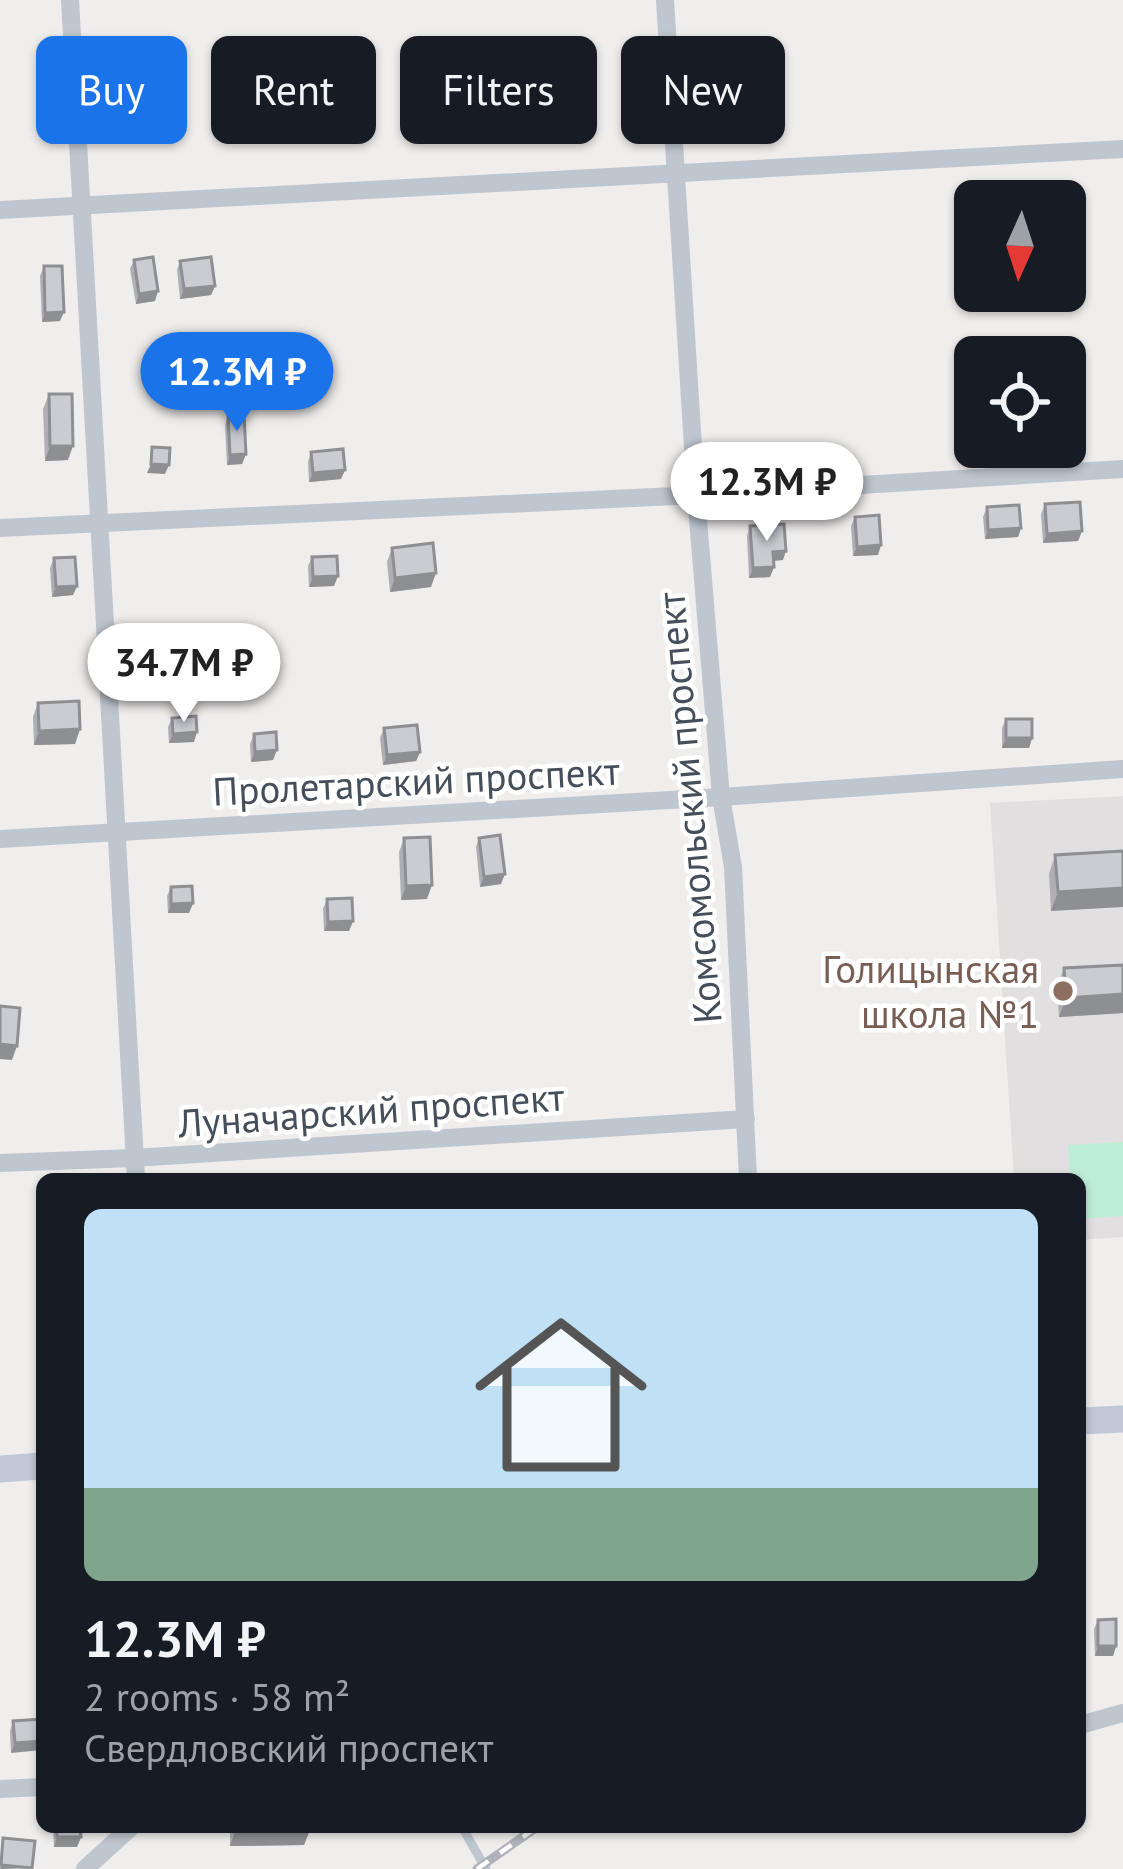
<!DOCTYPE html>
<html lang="en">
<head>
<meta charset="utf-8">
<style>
	:root { --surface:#171b24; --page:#242831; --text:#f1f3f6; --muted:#9ea1a6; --line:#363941; --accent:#1a73e8 }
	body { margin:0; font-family:"PT Sans",sans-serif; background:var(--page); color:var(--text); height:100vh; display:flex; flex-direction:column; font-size:45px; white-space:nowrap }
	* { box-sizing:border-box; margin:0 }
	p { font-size:39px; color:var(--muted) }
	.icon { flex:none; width:66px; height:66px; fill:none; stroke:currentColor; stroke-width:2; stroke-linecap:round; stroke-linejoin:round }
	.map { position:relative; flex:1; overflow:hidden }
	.sheet { position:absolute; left:36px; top:1173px; width:1050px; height:660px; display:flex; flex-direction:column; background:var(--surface); border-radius:18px; box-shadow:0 3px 9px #0004 }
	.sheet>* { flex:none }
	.top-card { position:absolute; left:36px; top:36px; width:1053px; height:108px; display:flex; gap:24px }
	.needle { width:78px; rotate:183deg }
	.fabs { position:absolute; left:954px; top:180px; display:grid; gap:24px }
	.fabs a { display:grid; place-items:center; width:132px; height:132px; border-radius:18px; background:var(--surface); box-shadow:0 3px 9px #0004; font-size:60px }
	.price { position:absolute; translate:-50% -102px; padding:0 27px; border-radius:42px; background:#fff; color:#222; font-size:39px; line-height:78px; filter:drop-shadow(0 3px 6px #0008) }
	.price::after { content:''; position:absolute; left:50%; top:72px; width:36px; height:27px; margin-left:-18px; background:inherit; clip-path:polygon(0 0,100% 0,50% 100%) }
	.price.selected { background:var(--accent); color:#fff }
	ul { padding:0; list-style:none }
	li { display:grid; align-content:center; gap:24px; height:636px; padding:0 48px }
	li+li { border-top:3px solid var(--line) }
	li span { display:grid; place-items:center; height:372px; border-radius:18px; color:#555 }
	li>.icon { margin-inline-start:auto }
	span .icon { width:216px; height:216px; fill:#fffc; stroke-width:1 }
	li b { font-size:51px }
	.tag { padding:0 42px; border-radius:18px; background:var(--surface); box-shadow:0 3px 9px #0004; font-size:42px; line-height:108px }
	.tag.selected { background:var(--accent); color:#fff }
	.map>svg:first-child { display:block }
</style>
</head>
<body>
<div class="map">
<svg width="1123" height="1869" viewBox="0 0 1123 1869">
	<rect width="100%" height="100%" fill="#f0eded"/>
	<polygon fill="#e1dfdf" points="1123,796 1123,1237 1080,1240 1080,1179 1014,1179 990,803"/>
	<polygon fill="#bcedd5" points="1123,1142 1123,1216 1080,1219 1080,1179 1070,1179 1068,1145"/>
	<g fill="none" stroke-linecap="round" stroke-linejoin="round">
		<polyline stroke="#bec6cf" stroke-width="9" points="462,1827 486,1869"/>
		<g stroke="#bec6cf" stroke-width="18">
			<path d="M70,0C91,393 112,786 136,1179"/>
			<polyline points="665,0 696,495 721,797 733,867 748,1179"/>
			<polyline points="0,210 1123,149"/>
			<polyline points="0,528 696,495 1123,469"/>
			<polyline points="0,839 721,797 1123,769"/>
			<polyline points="0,1163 134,1158 746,1119"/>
			<polyline points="1080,1725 1123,1713"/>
			<polyline points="0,1789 42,1787"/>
			<polyline points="85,1869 131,1827"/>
		</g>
		<g stroke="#c0c8d6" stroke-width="27">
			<polyline points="1080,1421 1123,1419"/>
			<polyline points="0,1469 42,1466"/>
		</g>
		<defs>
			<polyline id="rail" points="477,1869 537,1827"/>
		</defs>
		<use href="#rail" stroke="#afb2b8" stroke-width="9"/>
		<use href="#rail" stroke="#fff" stroke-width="4.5" stroke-dasharray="14" stroke-linecap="butt"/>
	</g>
	<g fill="#aeafb5">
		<polygon points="273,68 290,94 270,95 269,78"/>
		<polygon points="134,260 155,301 136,304 130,269"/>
		<polygon points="180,261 215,286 211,295 180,299 177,270"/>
		<polygon points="44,266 60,321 42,322 40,276"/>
		<polygon points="49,394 68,460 45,461 43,409"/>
		<polygon points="228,415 246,454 242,464 227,465 225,425"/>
		<polygon points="311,452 341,479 309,482 308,462"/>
		<polygon points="1045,504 1082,531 1078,541 1043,543 1041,514"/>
		<polygon points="987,507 1021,528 1018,537 985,539 983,517"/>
		<polygon points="855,517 878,555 853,556 851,526"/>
		<polygon points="750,526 783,560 773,561 774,567 770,577 749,578 747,536"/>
		<polygon points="392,548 431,587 390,592 387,562"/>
		<polygon points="312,557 334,586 309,587 308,566"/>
		<polygon points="54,558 77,586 73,595 52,597 50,568"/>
		<polygon points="165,643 189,662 163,665 162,652"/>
		<polygon points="38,703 80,729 75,744 34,745 33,717"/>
		<polygon points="172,718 194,742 169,743 168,727"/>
		<polygon points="1006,719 1032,738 1029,748 1002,748 1002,728"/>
		<polygon points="384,728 420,752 416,761 383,765 380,738"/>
		<polygon points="254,734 273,760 251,762 250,744"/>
		<polygon points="404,838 427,899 401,900 399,852"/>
		<polygon points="479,838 501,884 480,887 476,847"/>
		<polygon points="1123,851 1051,911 1049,874 1055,855"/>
		<polygon points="171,887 193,903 189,913 168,913 167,896"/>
		<polygon points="327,899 353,921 349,931 324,931 323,909"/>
		<polygon points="1123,965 1123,1013 1059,1017 1057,987 1064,968"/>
		<polygon points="1098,1620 1116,1646 1113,1656 1095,1656 1094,1629"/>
		<polygon points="42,1719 11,1753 10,1731 13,1721"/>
		<polygon points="53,1827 80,1827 81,1837 77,1847 54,1847"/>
		<polygon points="230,1827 309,1827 304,1845 230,1846"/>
	</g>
	<g fill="#8d8f93">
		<polygon points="273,85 294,85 290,94 270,95"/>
		<polygon points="215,286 211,295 180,299 184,289"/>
		<polygon points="158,291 155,301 136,304 139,294"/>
		<polygon points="64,312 60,321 42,322 45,313"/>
		<polygon points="50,446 73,446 68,460 45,461"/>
		<polygon points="246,454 242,464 227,465 230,455"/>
		<polygon points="151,464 169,465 165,474 147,473"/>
		<polygon points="345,470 341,479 309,482 313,473"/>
		<polygon points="1021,528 1018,537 985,539 988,530"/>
		<polygon points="1082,531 1078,541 1043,543 1047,534"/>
		<polygon points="881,545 878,555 853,556 857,547"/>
		<polygon points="786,551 783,560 769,561 773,552"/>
		<polygon points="774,567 770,577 749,578 753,568"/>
		<polygon points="436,573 431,587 390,592 395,578"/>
		<polygon points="338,576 334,586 309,587 313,577"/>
		<polygon points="77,586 73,595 52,597 56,587"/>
		<polygon points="193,652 189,662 163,665 167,655"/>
		<polygon points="80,729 75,744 34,745 39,731"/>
		<polygon points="197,732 194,742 169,743 173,734"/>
		<polygon points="1006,738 1032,738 1029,748 1002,748"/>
		<polygon points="277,750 273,760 251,762 255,752"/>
		<polygon points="420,752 416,761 383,765 387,755"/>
		<polygon points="505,874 501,884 480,887 484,877"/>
		<polygon points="432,885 427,899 401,900 406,886"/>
		<polygon points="1123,888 1123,907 1051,911 1058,892"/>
		<polygon points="193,903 189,913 168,913 171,904"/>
		<polygon points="353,921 349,931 324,931 328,922"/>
		<polygon points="1123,994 1123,1013 1059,1017 1066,998"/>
		<polygon points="0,1044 17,1046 12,1060 0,1059"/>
		<polygon points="1098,1646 1116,1646 1113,1656 1095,1656"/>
		<polygon points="42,1741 42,1750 11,1753 15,1743"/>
		<polygon points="310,1830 304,1845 230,1846 235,1832"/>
		<polygon points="57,1837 81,1837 77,1847 54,1847"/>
		<polygon points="1,1865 32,1868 0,1869"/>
	</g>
	<g fill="#caccd2" stroke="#8d8f93" stroke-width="3">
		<polygon points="293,67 294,85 273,85 273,68"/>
		<polygon points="153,257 158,291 139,294 134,260"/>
		<polygon points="211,257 215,286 184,289 180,261"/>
		<polygon points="44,266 62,266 64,312 45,313"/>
		<polygon points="49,394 72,394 73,446 50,446"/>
		<polygon points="244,414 246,454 230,455 228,415"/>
		<polygon points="152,447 170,448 169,465 151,464"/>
		<polygon points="343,449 345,470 313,473 311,452"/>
		<polygon points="1080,502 1082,531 1047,534 1045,504"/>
		<polygon points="1019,505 1021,528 988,530 987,507"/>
		<polygon points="879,515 881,545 857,547 855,517"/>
		<polygon points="784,524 786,551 773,552 774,567 753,568 750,526"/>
		<polygon points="433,543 436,573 395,578 392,548"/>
		<polygon points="337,556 338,576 313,577 312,557"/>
		<polygon points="75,557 77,586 56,587 54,558"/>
		<polygon points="191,640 193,652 167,655 165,643"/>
		<polygon points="79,701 80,729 39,731 38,703"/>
		<polygon points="196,716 197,732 173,734 172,718"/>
		<rect x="1006" y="719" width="26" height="19"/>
		<polygon points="417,725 420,752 387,755 384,728"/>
		<polygon points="276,732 277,750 255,752 254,734"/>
		<polygon points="500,835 505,874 484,877 479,838"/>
		<polygon points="430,837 432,885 406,886 404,838"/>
		<polygon points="1123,851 1123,888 1058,892 1055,855"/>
		<polygon points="192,886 193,903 171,904 171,887"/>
		<polygon points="352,898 353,921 328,922 327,899"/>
		<polygon points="1123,965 1123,994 1066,998 1064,968"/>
		<polygon points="0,1006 20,1008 17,1046 0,1044"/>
		<polygon points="1116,1619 1116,1646 1098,1646 1098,1620"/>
		<polygon points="42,1719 42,1741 15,1743 13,1721"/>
		<polygon points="57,1827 80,1827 81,1837 57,1837"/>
		<polygon points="235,1827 309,1827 310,1830 235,1832"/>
		<polygon points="3,1838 35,1841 32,1868 1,1865"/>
	</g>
	<circle fill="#8d6e63" stroke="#fff" stroke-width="4.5" cx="1063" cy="991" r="12"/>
	<g text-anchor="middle" stroke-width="9" stroke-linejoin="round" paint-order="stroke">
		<g font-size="39" fill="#464e5a" stroke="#fff">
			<text transform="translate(416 781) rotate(-3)" y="14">Пролетарский проспект</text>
			<text transform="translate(689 808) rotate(-95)" y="14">Комсомольский проспект</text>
			<text transform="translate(371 1110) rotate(-4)" y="14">Луначарский проспект</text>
		</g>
		<g font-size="39" fill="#785e54" stroke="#fff" text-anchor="end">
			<text x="1039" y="983">Голицынская<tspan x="1039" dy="45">школа №1</tspan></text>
		</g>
	</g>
</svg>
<div class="fabs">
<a><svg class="needle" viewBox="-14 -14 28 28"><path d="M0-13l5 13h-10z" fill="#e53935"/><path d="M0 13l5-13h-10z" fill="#9ea1a6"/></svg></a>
<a><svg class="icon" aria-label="locate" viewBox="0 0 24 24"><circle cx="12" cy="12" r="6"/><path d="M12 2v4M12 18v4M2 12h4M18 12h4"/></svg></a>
</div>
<b class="price selected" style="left:237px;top:434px">12.3M ₽</b>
<b class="price" style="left:767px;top:544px">12.3M ₽</b>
<b class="price" style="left:184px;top:725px">34.7M ₽</b>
<div class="top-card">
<a class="tag selected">Buy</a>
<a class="tag">Rent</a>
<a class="tag">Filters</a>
<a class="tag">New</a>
</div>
<section class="sheet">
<ul>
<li><span style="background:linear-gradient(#bfe0f5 75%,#7fa58c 0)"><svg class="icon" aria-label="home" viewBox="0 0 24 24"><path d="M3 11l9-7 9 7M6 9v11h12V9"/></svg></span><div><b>12.3M ₽</b><p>2 rooms · 58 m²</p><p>Свердловский проспект</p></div></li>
</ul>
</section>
</div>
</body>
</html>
